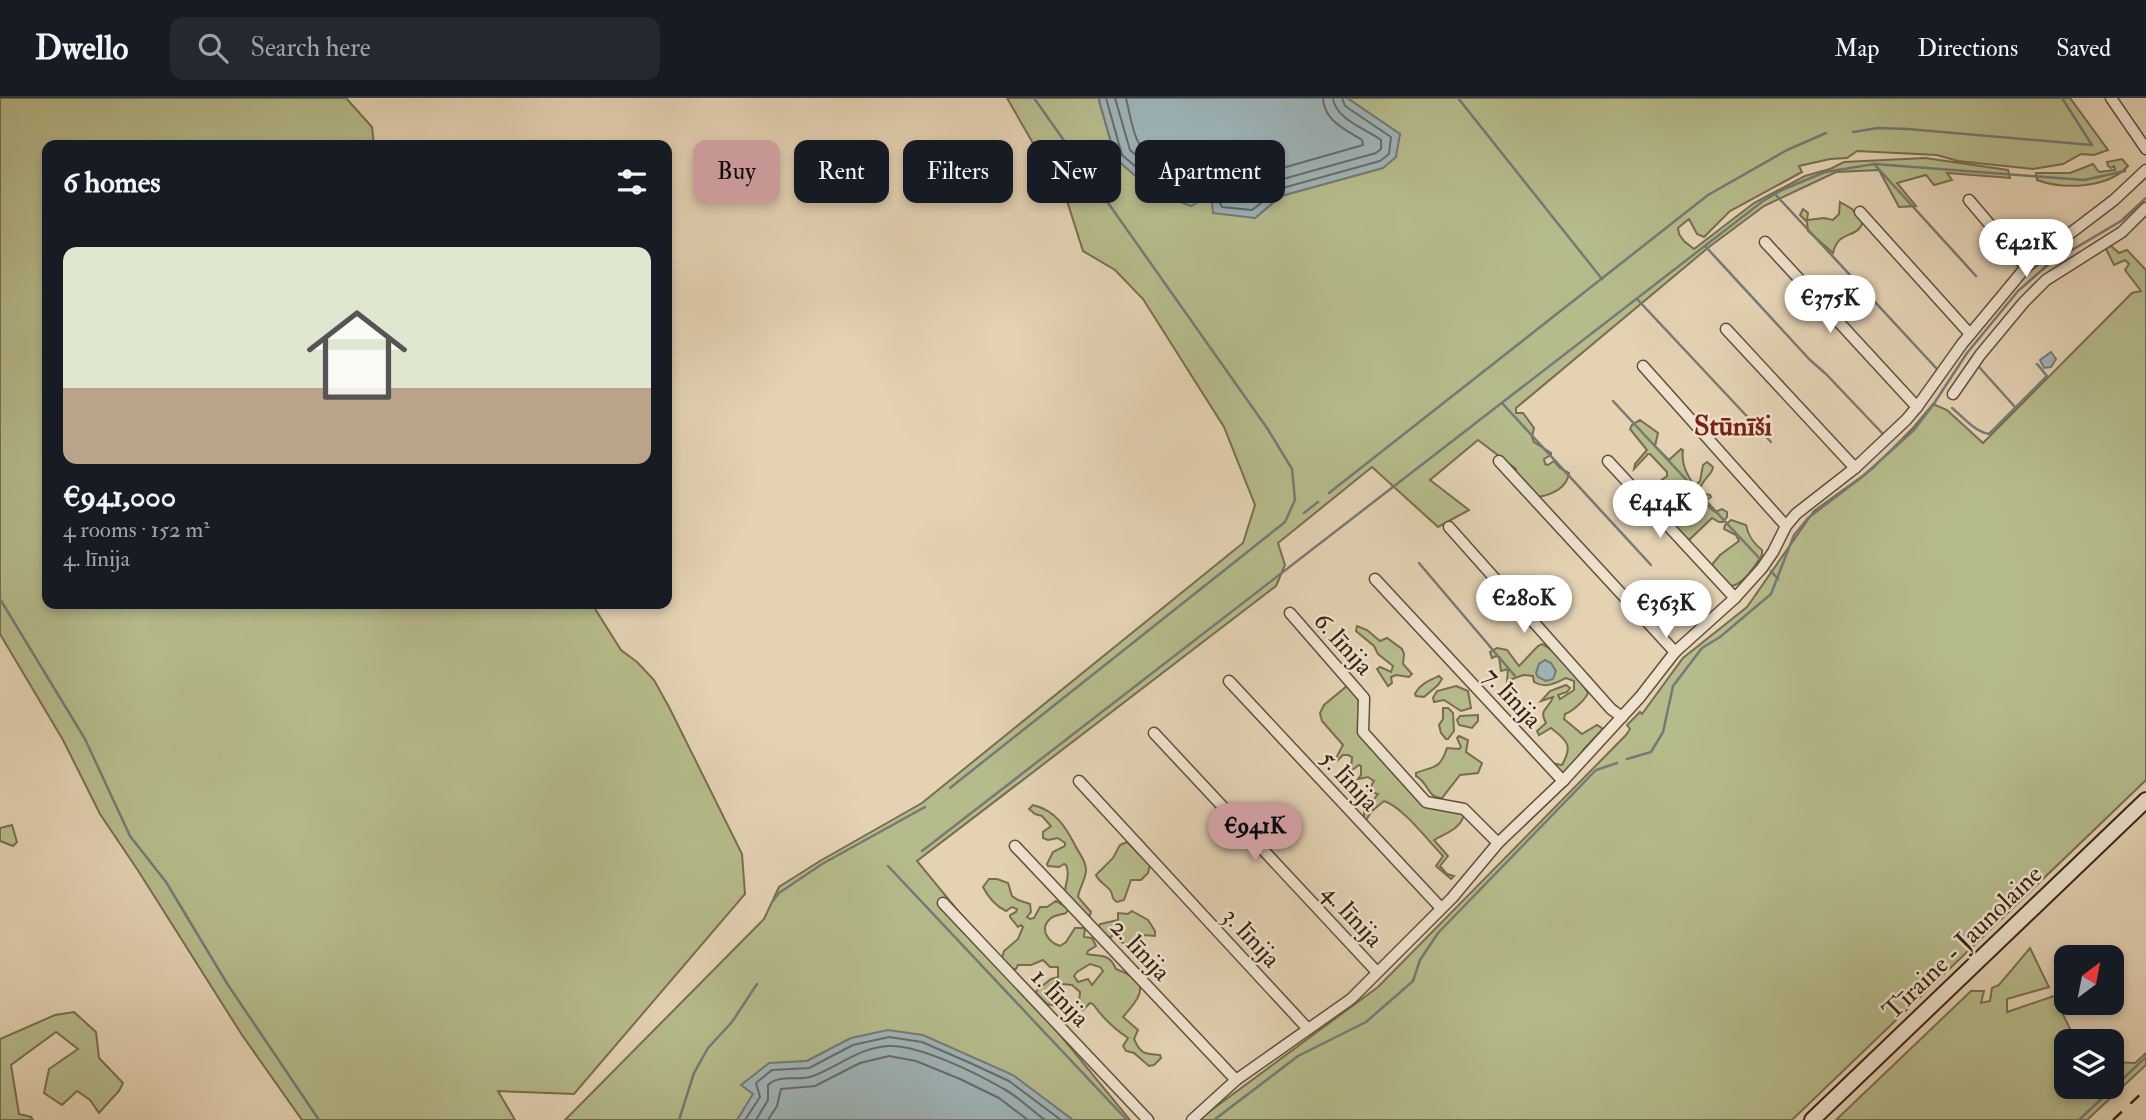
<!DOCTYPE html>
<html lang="en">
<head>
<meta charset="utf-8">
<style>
	:root { --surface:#171b24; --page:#242831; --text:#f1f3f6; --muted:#9ea1a6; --line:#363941; --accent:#c59692 }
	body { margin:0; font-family:"IM FELL Double Pica",serif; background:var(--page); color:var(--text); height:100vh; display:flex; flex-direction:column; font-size:26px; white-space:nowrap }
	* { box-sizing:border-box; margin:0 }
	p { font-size:23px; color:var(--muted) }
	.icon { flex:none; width:38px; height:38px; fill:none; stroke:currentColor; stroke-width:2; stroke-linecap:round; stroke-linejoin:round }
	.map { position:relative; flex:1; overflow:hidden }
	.side { position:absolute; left:42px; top:42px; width:630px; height:469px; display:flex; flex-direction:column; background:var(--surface); border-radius:14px; box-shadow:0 4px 10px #0003 }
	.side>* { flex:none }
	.guide { position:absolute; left:693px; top:42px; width:665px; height:63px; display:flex; gap:14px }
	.needle { width:46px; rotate:32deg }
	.fabs { position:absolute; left:2054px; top:847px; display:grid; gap:14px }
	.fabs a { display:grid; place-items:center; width:70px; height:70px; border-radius:14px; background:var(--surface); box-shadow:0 4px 10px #0003; font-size:35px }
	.price { position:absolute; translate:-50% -60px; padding:0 16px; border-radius:24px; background:#fff; color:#222; font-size:23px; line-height:46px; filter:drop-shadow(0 2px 4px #0008) }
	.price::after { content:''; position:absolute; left:50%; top:42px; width:21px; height:16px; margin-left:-10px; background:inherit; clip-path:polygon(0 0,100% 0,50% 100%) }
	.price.active { background:var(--accent); color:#111 }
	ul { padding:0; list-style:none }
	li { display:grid; align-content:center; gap:14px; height:371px; padding:0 21px }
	li span { display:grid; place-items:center; height:217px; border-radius:14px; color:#555 }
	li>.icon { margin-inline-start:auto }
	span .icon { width:126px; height:126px; fill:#fffc; stroke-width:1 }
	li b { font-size:30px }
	h2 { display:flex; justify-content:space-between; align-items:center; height:84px; padding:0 21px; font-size:30px }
	.pill { padding:0 24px; border-radius:14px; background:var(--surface); box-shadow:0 4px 10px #0003; font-size:24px; line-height:63px }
	.pill.active { background:var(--accent); color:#111 }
	header { display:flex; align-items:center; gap:42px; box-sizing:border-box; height:98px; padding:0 35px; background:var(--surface); border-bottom:2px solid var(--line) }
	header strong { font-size:33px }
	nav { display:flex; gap:38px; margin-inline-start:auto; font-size:24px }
	.search { width:490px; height:63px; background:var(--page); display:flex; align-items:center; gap:18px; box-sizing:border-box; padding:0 24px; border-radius:14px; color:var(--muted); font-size:26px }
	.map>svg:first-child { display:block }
</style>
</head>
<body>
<header>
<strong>Dwello</strong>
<div class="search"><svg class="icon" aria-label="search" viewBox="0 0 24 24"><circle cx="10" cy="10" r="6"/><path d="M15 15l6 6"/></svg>Search here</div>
<nav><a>Map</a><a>Directions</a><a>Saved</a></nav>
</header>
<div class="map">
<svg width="2146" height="1022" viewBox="0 0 2146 1022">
	<rect width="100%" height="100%" fill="#e4d2b3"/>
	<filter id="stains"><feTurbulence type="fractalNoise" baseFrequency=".00286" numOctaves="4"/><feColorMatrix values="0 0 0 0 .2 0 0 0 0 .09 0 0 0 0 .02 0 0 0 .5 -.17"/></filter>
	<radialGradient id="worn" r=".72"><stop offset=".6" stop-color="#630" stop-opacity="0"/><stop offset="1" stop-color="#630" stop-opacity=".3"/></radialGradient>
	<g fill="#b6bb8b" stroke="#776e4e" stroke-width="2" fill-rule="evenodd">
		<polygon points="0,0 346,0 372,29 374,47 47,47 47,506 592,506 621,552 637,564 654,582 669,609 742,756 745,796 574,996 498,993 515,1022 302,1022 242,937 139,774 100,716 63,642 0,536"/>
		<path d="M1007,0H1101L1099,3L1116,61L1153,93L1191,108L1203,101L1255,120L1281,98L1383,70L1400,36L1347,0H2070L2108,52L2094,57L2081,56L2063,66L2033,71L1958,63L1937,57L1857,53L1847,60L1830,61L1799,68L1802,74L1730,113L1704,139L1697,136L1689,121L1678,130L1679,136L1684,143L1694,151L1754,105L1805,78L1830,71L1844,64L1925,60L2008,72L2010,80L1947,75L1952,82L1934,87L1926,77L1897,85L1916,108L1899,109L1879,72L1836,74L1764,108L1709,149L1516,310V315H1523L1534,330L1532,339L1534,344L1551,355V357L1544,361L1545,366L1548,367L1554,363L1560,370L1569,375C1567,390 1552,397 1537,399L1516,377V371L1478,342L1430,382L1469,412L1438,429L1372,369L1278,445L1285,467L1276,488L917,763L1130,1022H1073L1052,1008L851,940L807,963L769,966L742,987L754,996L737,1022H565L764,821L779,789L820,763L922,705L1243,445L1255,407L1224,329L1143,201L1115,172L1083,153L1068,106Z"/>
		<path d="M2122,61L2128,68C2108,90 2064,92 2037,82L2036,75H2070L2093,66L2099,74L2115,72L2114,68L2111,70L2108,68L2107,64Z"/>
		<path d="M1840,104L1852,111L1863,124C1858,139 1844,134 1837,145C1835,148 1834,151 1833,155L1808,133L1807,124L1800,117L1803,111L1808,115L1807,122L1824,120L1833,122L1839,116Z"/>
		<polygon points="2110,147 2119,155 2127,152 2146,172 2146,682 1792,1022 1198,1022 1378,889 1626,637 1630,631 1627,627 1640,614 1642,616 1683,560 1747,509 1814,413 1872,371 1913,330 1933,306 1947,312 1983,345 2132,195 2141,193 2125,172 2129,166 2125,162 2114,167 2105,149"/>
		<path d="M1640,322L1658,335L1655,348L1669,362L1681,351L1683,352C1681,365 1687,378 1695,388L1700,383L1703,367L1707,364L1713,369C1713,376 1701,383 1700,391L1705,396L1710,397L1711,399L1705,403L1707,407L1715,414L1722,411L1727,414V419L1723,424H1719L1712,420L1689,442L1686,441L1669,422L1678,416L1674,415L1668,418L1661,417L1641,393L1639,389L1647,390L1652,389L1667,378V374L1650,356H1648L1634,371L1635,366L1647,352L1630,331L1632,327Z"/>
		<path d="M1731,422L1746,427C1748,437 1752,444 1762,452V457C1756,466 1739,495 1726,486C1720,482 1715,474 1710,469L1720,457L1739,443L1736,437L1724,431L1725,427Z"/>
		<polygon points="1357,528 1367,532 1380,543 1387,540 1402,551 1404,556 1403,566 1412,576 1409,579 1396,577 1391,579 1392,585 1388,588 1377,571 1380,569 1391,574 1393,568 1378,556 1374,548 1356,533"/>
		<path d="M1542,546C1557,553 1579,580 1588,595C1586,601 1572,614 1565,616L1564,621L1582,636L1597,627L1603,631L1584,651L1571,670L1563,675L1550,665L1562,667C1573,648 1568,643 1551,630L1539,637L1537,633L1546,625C1538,610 1549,612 1553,599L1541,603L1550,593L1566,587L1570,590L1567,594L1558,597L1560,601L1574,592V583L1566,580C1555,585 1546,591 1534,584L1533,578L1523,577L1507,583L1508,571L1501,573L1499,559L1496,558L1492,560L1490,554L1497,550L1507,552L1519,568L1538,548Z"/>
		<path d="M1439,578L1442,581L1438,587L1424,599L1416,598L1415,596C1420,586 1430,582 1439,578Z"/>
		<path d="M1347,588C1361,596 1360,608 1360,623L1429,707L1464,716C1461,731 1446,735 1434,742L1448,758L1440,768L1447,776L1454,778L1451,781L1436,768L1443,758C1428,743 1403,709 1384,703L1372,713L1366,722L1364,721V714L1378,696L1368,693L1374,683L1368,679L1358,681L1361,677V668L1359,667L1351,673L1352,659L1348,657H1343L1337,663L1335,662L1343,647L1322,623L1320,615L1324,607Z"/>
		<polygon points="1456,588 1468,593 1471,610 1461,613 1444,602 1434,604 1433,600 1437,593"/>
		<polygon points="1443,610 1448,610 1453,615 1454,633 1448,641 1446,641 1441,635 1439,627 1443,621"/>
		<polygon points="1478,617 1478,623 1472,630 1459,627 1457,622 1460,618"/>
		<path d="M1459,638L1468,642L1466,654L1482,665L1478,675L1460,677L1442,700C1428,701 1429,685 1416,678V675C1433,668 1440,672 1447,650L1459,651L1461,649L1457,640Z"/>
		<path d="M1033,707C1056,713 1065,728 1075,747C1079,756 1086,762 1086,772C1086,781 1079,790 1078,799L1091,814L1090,817H1085L1065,798C1064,786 1071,778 1066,767L1064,766L1059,769L1048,768L1047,766L1053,754L1065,748V745L1058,740L1048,742L1043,740V734L1051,728L1042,718L1035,716L1029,711Z"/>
		<polygon points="12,727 17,744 13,748 0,743 0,730"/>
		<path d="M1127,744L1150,767L1148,775L1141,782H1131L1124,802L1117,804C1110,800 1114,797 1110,792C1105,786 1099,784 1096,777L1113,760L1120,747Z"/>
		<path d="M989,781H997L1008,785L1012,798L1018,802L1030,806L1031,814L1027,819L1030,821L1034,820L1040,809H1047L1056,803L1069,811L1066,815C1061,817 1054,817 1050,821C1039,831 1048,844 1060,848L1066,844L1075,830H1085L1084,839L1092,840L1096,848L1088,853L1087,856C1101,859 1109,855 1116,871C1152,884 1142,897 1123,919L1138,932L1134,941C1141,957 1145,956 1160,957L1161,960L1154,967L1149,968L1134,955L1126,953L1123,948L1128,940C1116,932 1102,919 1093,906L1090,905L1083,912L1081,911L1079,904L1080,894L1072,887L1062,886L1055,894V898L1059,904L1057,908L1047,906L1036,895L1037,892L1051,881L1058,879V869H1050L1043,862L1031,867H1018L1016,871H1013L1002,860L1004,853L1018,841L1023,829L1021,827L1018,829L1010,819V817L1016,814L1017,811L1012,809L1006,813C996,808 988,799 983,789ZM1090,866L1100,869L1103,873L1092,887L1088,881L1078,884L1074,878L1077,874Z"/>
		<path d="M1132,813L1148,822L1155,833V838L1144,837C1135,848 1131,850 1119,843L1117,837L1122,831L1121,829L1110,840L1105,838L1099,829L1100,826L1118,822V815L1128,816Z"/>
		<polygon points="2030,850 2049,889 2007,901 2007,914 2054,898 2076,943 2067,943 2067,989 2112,989 2112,964 2135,965 2146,955 2146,967 2087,1022 1836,1022 1971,893 1984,893 1981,905 1990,903 1992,890 1999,887"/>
		<polygon points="74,914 96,934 99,960 123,985 119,993 99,1015 90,1002 77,993 62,1007 44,995 49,971 78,951 56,934 11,967 19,1016 31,1019 33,1022 0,1022 0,941 55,917"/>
	</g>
	<g fill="#9db4b9" stroke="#757a76" stroke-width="2">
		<polygon points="1101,0 1347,0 1400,36 1396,59 1383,70 1281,98 1255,120 1213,115 1212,104 1203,101 1191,108 1153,93 1116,61 1099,2"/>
		<polygon points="2051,254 2056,261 2051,269 2044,270 2040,262"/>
		<path d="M1666,383H1675L1686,392V402C1682,405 1676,412 1671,413C1662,414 1658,401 1659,394C1660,390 1663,387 1666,383Z"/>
		<polygon points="1545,562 1551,565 1556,573 1553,581 1546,583 1538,579 1536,575 1539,566"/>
		<polygon points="888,932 923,937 1013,977 1073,1022 737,1022 753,996 741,987 769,965 807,963 851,940"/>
	</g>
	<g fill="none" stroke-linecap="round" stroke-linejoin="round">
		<g stroke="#6a6b65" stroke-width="2">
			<path d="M1106,0L1122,57L1157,87L1189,100C1200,96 1205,92 1217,99L1222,109L1252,112L1279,91L1380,63L1389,56L1391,39L1345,8L1342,0"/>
			<path d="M1115,0L1130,52L1161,79L1189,90C1205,83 1219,86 1229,101L1249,103L1276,83L1376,55L1381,51V42C1366,31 1335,21 1333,0"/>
			<path d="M1126,0C1129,12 1133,38 1140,47C1149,58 1172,75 1185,78C1194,80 1202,74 1212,76C1227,80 1232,91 1246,92L1272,73L1363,47L1362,42C1345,31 1324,23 1323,0"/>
			<polyline points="745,1022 760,999 756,985 772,972 809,970 853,947 889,939 922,944 968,964 1009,983 1061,1022"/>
			<path d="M756,1022L768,1002V987C781,975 798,984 813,978C839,968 859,950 888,948C918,946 976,975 1002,990C1018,998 1031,1012 1045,1022"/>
			<polyline points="768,1022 777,1008 781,991 815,988 860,965 889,958 916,963 960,981 999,1000 1028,1022"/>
		</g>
		<g stroke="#757a76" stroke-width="2.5">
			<polyline points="1458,0 1602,181"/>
			<polyline points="2062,0 2092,47"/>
			<polyline points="1853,34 1878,30 1908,31 2092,47"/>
			<polyline points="1875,67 1976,178"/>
			<polyline points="1775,96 1937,271"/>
			<polyline points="1706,149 1810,262 1826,276 1884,337"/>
			<polyline points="1637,201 1771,344"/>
			<polyline points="1980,270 2015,309"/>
			<polyline points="1613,303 1761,462"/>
			<polyline points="1502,305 1651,467"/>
			<path d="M1952,310C1963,319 1975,334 1989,336L2047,278L2037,266"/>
			<polyline points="1329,395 1708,97 1787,52 1826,35"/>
			<polyline points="1304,415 1318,404"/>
			<polyline points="1419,465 1515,578"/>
			<polyline points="1771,473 1778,481"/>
			<polyline points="0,501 85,641 130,738 166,784 228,887 319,1022"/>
			<polyline points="1627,661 1651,654 1663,634 1673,588 1702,550 1720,539 1771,496 1794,437 1808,420 1862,379 1914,332 1933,307 1967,255 2018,193 2050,165 2121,123 2146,100"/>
			<polyline points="950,690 1285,424 1295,402 1292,371 1267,330 1034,0"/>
			<polyline points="922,753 1763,103 1782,92 1825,74 1875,66 2084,82 2125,73"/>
			<polyline points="888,768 1127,1022"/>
			<polyline points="773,803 779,795 822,766 925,709"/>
			<polyline points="679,1022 694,975 708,950 732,924 757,886"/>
			<polyline points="1214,1022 1298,958 1366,924 1413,883 1420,862 1438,835 1596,672 1617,665"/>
			<polyline points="2079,1022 2146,959"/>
		</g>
		<defs>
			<g id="street">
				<polyline points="2111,0 2146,51"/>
				<polyline points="1969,102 2026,169"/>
				<polyline points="1860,114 1970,236"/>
				<polyline points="1765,144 1917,309"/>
				<polyline points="1726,231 1855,370"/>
				<polyline points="1643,268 1786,428"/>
				<polyline points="1953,296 1980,257 2024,204 2046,182 2122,134 2146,110"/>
				<polyline points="1499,363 1675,554"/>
				<polyline points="1608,363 1735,500"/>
				<polyline points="1449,429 1611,611 1622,619"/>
				<polyline points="1375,481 1563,683"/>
				<polyline points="1290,515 1364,600 1363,634 1426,704 1464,711 1498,745"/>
				<polyline points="1229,583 1441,810"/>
				<polyline points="1154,635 1377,874"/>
				<polyline points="1079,683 1308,931"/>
				<polyline points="1015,748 1236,982"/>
				<polyline points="943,805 1148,1022"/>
				<polyline points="1192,1022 1236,982 1351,901 1452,800 1498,745 1563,683 1640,599 1675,554 1735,500 1762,470 1773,454 1786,428 1796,416 1855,370 1906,322 1917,309 1962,246 2026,169 2114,102 2146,72"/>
			</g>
			<polyline id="secondary" points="1812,1022 2146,702"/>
		</defs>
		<use href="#street" stroke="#634e3a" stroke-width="13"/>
		<use href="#secondary" stroke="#382211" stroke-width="18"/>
		<use href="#street" stroke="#ede2ce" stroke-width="10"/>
		<use href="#secondary" stroke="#ede2ce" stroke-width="14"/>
		<polyline stroke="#382211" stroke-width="2.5" stroke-dasharray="12 12" stroke-linecap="butt" points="2113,1022 2146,991"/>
	</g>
	<g text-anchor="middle" stroke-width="5" stroke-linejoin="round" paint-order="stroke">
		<g font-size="26" fill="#382211" stroke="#ede2ce">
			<text transform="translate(1344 545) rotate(48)" y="9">6. līnija</text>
			<text transform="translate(1513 599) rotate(47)" y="9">7. līnija</text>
			<text transform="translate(1350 682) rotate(47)" y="9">5. līnija</text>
			<text transform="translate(1353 817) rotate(47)" y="9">4. līnija</text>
			<text transform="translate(1252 839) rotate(47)" y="9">3. līnija</text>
			<text transform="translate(1962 844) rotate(-44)" y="9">Tīraine - Jaunolaine</text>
			<text transform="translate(1141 851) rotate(47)" y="9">2. līnija</text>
			<text transform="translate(1061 899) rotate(46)" y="9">1. līnija</text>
		</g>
		<g font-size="28" font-weight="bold" fill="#7a1f14" stroke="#ede2ce">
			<text x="1733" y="337">Stūnīši</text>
		</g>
	</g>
	<rect width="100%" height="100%" filter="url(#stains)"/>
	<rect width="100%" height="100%" fill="url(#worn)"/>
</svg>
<div class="fabs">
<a><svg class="needle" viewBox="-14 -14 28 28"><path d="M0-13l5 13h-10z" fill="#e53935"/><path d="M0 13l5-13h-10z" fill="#9ea1a6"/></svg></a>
<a><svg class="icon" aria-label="layers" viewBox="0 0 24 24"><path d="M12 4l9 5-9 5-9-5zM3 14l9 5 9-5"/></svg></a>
</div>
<b class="price" style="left:2026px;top:181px">€421K</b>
<b class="price" style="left:1830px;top:237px">€375K</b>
<b class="price" style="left:1660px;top:442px">€414K</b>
<b class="price" style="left:1524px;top:537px">€280K</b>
<b class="price" style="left:1666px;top:542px">€363K</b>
<b class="price active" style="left:1255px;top:765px">€941K</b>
<div class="guide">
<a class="pill active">Buy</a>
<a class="pill">Rent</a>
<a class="pill">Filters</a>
<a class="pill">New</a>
<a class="pill">Apartment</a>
</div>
<section class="side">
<h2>6 homes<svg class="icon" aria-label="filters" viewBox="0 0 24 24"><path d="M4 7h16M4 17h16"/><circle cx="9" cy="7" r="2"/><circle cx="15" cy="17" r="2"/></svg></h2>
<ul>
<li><span style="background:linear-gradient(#dfe7d0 65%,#b9a48a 0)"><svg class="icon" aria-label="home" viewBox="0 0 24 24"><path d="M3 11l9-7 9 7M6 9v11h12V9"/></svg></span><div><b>€941,000</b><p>4 rooms · 152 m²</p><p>4. līnija</p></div></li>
</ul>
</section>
</div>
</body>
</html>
